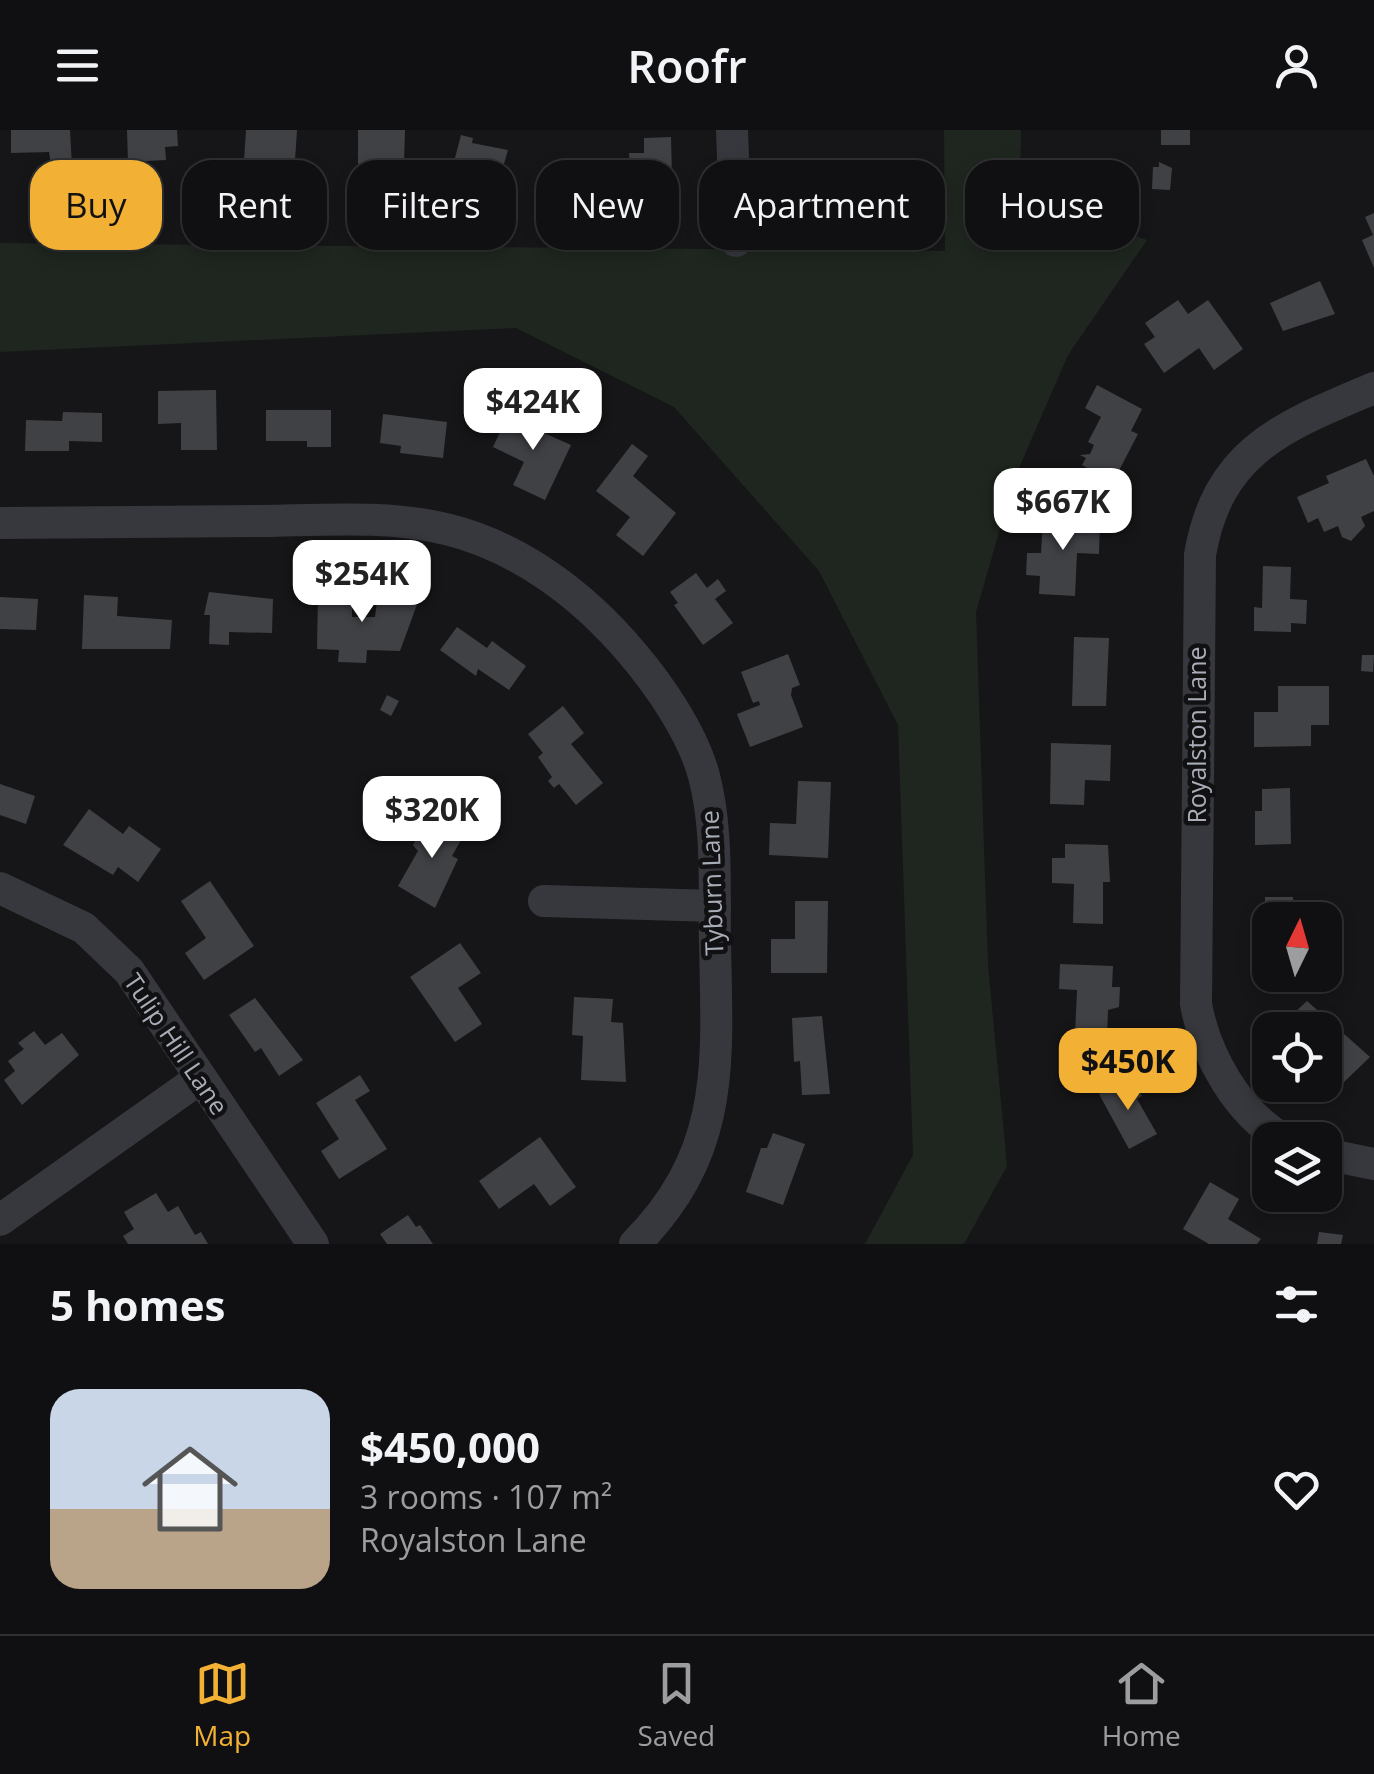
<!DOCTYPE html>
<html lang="en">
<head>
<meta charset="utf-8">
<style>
	:root { --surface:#101012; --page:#1e1e20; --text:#f1f3f6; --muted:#9c9d9f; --line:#303032; --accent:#f2b134 }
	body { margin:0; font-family:"Open Sans",sans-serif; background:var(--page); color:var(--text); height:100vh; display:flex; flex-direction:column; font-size:38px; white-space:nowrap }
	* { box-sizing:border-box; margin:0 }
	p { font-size:32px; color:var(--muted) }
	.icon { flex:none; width:55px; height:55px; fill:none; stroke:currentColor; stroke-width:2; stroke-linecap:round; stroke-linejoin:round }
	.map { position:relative; height:1114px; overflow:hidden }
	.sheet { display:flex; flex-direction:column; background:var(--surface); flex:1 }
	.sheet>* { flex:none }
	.hud { position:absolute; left:30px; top:30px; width:1315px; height:90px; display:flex; gap:20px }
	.needle { width:65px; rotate:5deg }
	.tools { position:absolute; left:1252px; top:772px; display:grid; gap:20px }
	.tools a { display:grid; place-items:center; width:90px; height:90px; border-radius:20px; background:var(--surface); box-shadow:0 5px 15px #0003,0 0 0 2px var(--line); font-size:50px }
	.price { position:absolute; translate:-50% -85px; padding:0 22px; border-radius:20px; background:#fff; color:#222; font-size:32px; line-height:65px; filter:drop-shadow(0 2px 5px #0008) }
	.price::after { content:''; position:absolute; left:50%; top:60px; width:30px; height:22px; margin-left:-15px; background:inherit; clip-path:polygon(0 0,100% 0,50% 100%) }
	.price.selected { background:var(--accent); color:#111 }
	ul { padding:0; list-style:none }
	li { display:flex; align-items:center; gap:30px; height:250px; padding:0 50px }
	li+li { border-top:2px solid var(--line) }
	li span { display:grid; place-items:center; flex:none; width:280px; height:200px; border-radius:30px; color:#555 }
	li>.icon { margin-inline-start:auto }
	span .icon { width:120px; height:120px; fill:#fffc; stroke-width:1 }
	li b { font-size:42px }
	h2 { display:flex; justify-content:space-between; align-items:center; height:120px; padding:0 50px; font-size:42px }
	.chip { padding:0 35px; border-radius:30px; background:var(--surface); box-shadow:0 5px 15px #0003,0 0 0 2px var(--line); font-size:35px; line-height:90px }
	.chip.selected { background:var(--accent); color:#111 }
	header { display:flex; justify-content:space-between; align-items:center; height:130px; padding:0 50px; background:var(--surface); font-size:45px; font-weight:600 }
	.tabs { display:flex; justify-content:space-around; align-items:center; height:140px; border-top:2px solid var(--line); background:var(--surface); font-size:28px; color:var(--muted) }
	.tabs a { display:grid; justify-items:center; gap:5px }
	.tabs .selected { color:var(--accent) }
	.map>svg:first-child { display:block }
</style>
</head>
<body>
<header><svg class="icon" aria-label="menu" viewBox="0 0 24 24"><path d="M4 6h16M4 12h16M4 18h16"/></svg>Roofr<svg class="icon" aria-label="person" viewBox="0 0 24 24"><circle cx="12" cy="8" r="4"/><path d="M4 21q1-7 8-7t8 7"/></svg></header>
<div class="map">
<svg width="1374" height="1114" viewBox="0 0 1374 1114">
	<rect width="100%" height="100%" fill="#161618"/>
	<polygon fill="#1e261f" points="944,0 1021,0 1020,66 1147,110 1068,225 1015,347 976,482 988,835 1007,1036 964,1114 865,1114 913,1025 898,595 819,441 674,277 516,198 0,222 0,113 945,121"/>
	<g fill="#404145">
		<polygon points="11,0 70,0 72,36 80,30 87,36 88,45 53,48 49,22 11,23"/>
		<polygon points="127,0 177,0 178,16 165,17 166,30 128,32"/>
		<polygon points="246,0 297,0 293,61 266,59 268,47 243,46"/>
		<polygon points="358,0 405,0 404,34 358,34"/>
		<rect x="1161" y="0" width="29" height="15"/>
		<polygon points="461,5 473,8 472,13 508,20 501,44 489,41 487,51 451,43"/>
		<polygon points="671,7 672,48 663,48 664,73 632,73 629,23 644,23 644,8"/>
		<polygon points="1159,32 1172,38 1170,60 1152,59 1153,37 1159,37"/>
		<polygon points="840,45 840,56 846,55 849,88 865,95 866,111 815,115 806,48"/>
		<polygon points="1374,83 1374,138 1362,110 1373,105 1365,87"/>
		<polygon points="1320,151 1335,184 1283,201 1270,173"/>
		<polygon points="1178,170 1188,184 1208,170 1243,219 1214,240 1199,218 1164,243 1144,214 1155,207 1145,193"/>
		<polygon points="1097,255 1142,279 1131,301 1138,304 1113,352 1082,335 1086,328 1080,325 1090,324 1094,315 1088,312 1101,287 1085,278"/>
		<polygon points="216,260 217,320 181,320 181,293 158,294 158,261"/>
		<polygon points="266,280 331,280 331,317 307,317 307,311 266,311"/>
		<polygon points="526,281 547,291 542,302 571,315 545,370 513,355 524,332 493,317 508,285 521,291"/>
		<polygon points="63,282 102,283 102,312 69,311 69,321 25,321 26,290 62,291"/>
		<polygon points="383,284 447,292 443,328 400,323 401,316 380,313"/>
		<polygon points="632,314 648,326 633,346 676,383 643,426 616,405 630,387 596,361"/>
		<polygon points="1366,329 1374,346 1374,381 1361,387 1365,396 1351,411 1342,407 1338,396 1324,402 1318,388 1308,393 1297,367 1329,353 1326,346"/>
		<polygon points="1043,387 1100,390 1099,424 1077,423 1075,466 1039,464 1040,446 1026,445 1027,423 1041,423"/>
		<polygon points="1263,436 1291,437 1290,469 1307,470 1306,494 1291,493 1291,502 1254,501 1254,477 1262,478"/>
		<polygon points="696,443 707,458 718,449 726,461 715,469 733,493 703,515 674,475 678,473 670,462"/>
		<polygon points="209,462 273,469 272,503 229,502 229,515 209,514 210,485 204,485"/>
		<polygon points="318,462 352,463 352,487 375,487 378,463 419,469 400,521 367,520 366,533 338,532 339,520 317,519"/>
		<polygon points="84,465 118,467 117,486 172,490 170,519 82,519"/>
		<polygon points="0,467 38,469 36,500 0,499"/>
		<polygon points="457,497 487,518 492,511 526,536 509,560 478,539 476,546 440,520"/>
		<polygon points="1074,507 1109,508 1106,576 1072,576"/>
		<polygon points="788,524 800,555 792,558 791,565 803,597 750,617 737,584 760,575 759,571 753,573 741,542"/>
		<polygon points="1362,525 1374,525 1373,542 1361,541"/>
		<polygon points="1278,556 1329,556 1329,595 1311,595 1311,616 1254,617 1254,582 1278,582"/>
		<polygon points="387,565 399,571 391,586 380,580"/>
		<polygon points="563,576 584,603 571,614 603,653 576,675 559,654 554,658 548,651 552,647 538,627 543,623 528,604"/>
		<polygon points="1051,613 1111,615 1110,651 1085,650 1084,675 1050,674"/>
		<polygon points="798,651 831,652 828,728 769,725 770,693 796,694"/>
		<polygon points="0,654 35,666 26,694 0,685"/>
		<polygon points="1290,658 1291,714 1255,715 1255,681 1262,681 1262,659"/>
		<polygon points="89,679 123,704 129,696 161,719 138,752 118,737 113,745 63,715"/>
		<polygon points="431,683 465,703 452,726 458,729 435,778 398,756 418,721 413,715"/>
		<polygon points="1065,714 1108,715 1110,752 1103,752 1103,794 1073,793 1074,754 1052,753 1052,728 1065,728"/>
		<polygon points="210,751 254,816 204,850 185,823 206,808 181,771"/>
		<polygon points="1265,767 1293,767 1293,790 1270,790 1270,830 1257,830 1257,809 1265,809"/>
		<polygon points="795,771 828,771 827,843 771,843 771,809 795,809"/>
		<polygon points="460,813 481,843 458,858 482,894 455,912 410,847"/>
		<polygon points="1060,834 1113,836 1112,857 1120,857 1119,877 1108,880 1107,906 1075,905 1077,860 1059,859"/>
		<polygon points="574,867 613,869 611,892 623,893 626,952 581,950 583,906 572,905"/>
		<polygon points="255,868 303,930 279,946 261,918 255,922 229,885"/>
		<polygon points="1307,871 1370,927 1342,954 1325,936 1325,900 1276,900"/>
		<polygon points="822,886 830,964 802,965 800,931 794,932 792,888"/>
		<polygon points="34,901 45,915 62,903 79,925 22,975 4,950 15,941 8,931 24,919 18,913"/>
		<polygon points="360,945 370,961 355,970 387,1019 339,1049 321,1021 339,1009 316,973"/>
		<polygon points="1132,947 1142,966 1137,969 1157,1004 1129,1019 1099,964"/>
		<polygon points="773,1003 805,1014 783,1075 746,1062 761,1018 767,1018"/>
		<polygon points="540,1007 576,1057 550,1076 534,1054 499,1079 479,1051"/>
		<polygon points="1210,1052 1239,1069 1228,1089 1261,1109 1257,1114 1209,1114 1183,1099"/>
		<polygon points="156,1063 168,1082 178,1076 195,1105 201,1102 208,1114 128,1114 123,1106 134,1099 124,1082"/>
		<polygon points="408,1085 416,1097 420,1095 433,1114 387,1114 380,1104"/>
		<polygon points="1319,1102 1343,1105 1341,1114 1317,1114"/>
	</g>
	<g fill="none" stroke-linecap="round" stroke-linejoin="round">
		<g stroke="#37383d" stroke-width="32">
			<polyline points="732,0 736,111"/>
			<path d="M0,393C88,392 177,392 265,391C323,390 389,385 446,399C520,417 584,466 632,523C660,556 693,604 704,646C718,699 714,758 715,812C717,932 727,1021 635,1114"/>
			<polyline points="0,758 84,798 129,841 313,1114"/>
			<polyline points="544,771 715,776"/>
			<path d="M1285,1010C1238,984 1205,925 1196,874L1200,425C1218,319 1285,296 1374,258"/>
			<polyline points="1325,1024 1374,1034"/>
			<polyline points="0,1090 199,949"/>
		</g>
	</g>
	<g text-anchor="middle" stroke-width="9" stroke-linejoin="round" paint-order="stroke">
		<g font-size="25" fill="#a8adb8" stroke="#111113">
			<text transform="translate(1197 605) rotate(-90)" y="9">Royalston Lane</text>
			<text transform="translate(712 753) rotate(-92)" y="9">Tyburn Lane</text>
			<text transform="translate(176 914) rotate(56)" y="9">Tulip Hill Lane</text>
		</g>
	</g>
</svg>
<div class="tools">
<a><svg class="needle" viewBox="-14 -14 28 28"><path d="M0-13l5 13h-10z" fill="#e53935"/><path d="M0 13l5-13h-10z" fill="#9c9d9f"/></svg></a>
<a><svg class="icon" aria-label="locate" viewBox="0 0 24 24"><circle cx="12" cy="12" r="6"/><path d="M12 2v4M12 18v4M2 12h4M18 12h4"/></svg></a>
<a><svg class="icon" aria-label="layers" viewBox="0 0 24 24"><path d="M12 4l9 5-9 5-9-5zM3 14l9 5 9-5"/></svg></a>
</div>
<b class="price" style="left:533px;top:323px">$424K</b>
<b class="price" style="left:1063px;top:423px">$667K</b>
<b class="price" style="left:362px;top:495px">$254K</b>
<b class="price" style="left:432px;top:731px">$320K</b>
<b class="price selected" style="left:1128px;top:983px">$450K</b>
<div class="hud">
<a class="chip selected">Buy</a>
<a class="chip">Rent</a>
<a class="chip">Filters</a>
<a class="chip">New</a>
<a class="chip">Apartment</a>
<a class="chip">House</a>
</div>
</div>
<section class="sheet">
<h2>5 homes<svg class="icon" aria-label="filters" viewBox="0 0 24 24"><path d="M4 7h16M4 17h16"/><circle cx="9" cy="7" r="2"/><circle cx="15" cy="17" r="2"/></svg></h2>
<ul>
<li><span style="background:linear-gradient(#c9d6e8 60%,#b9a48a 0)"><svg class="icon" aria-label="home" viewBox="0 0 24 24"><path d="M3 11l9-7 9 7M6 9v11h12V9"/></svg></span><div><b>$450,000</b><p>3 rooms · 107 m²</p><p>Royalston Lane</p></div><svg class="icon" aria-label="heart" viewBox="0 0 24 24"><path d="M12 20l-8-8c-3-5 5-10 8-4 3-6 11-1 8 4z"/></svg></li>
</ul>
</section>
<nav class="tabs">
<a class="selected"><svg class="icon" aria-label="map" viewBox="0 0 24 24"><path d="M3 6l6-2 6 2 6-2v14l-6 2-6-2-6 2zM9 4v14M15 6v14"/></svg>Map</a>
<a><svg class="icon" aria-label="saved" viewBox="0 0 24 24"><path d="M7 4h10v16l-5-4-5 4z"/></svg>Saved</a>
<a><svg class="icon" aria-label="home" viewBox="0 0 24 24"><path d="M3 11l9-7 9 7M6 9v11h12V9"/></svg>Home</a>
</nav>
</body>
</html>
